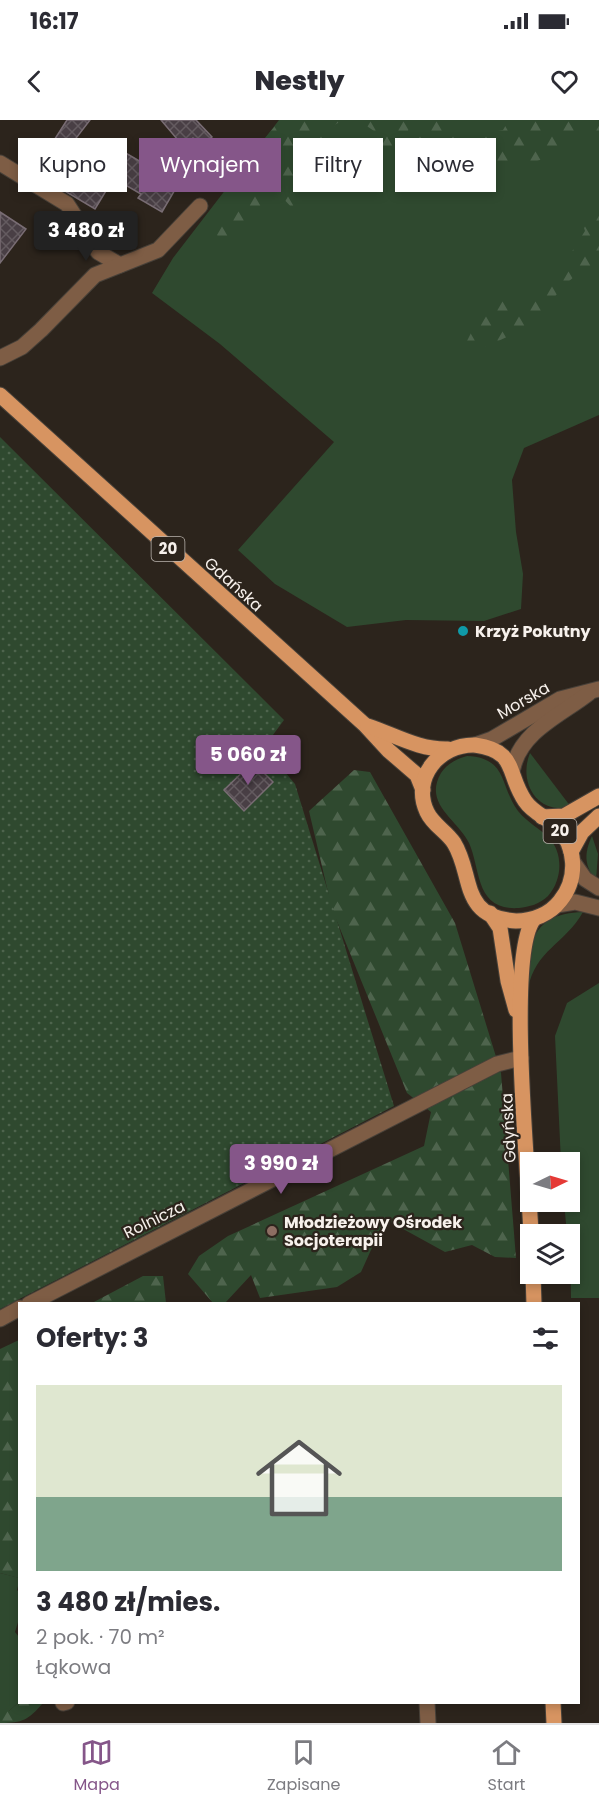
<!DOCTYPE html>
<html lang="pl">
<head>
<meta charset="utf-8">
<style>
	:root { --surface:#fff; --page:#f2f2f3; --text:#2b2b33; --muted:#7c7c81; --line:#e1e1e2; --accent:#855689 }
	body { margin:0; font-family:Poppins,sans-serif; background:var(--page); color:var(--text); height:100vh; display:flex; flex-direction:column; font-size:22px; white-space:nowrap }
	* { box-sizing:border-box; margin:0 }
	p { font-size:20px; color:var(--muted) }
	.icon { flex:none; width:33px; height:33px; fill:none; stroke:currentColor; stroke-width:2; stroke-linecap:round; stroke-linejoin:round }
	.map { position:relative; flex:1; overflow:hidden }
	.panel { position:absolute; left:18px; top:1182px; width:562px; height:402px; display:flex; flex-direction:column; background:var(--surface); border-radius:0px; box-shadow:0 3px 9px #0003 }
	.panel>* { flex:none }
	.top-card { position:absolute; left:18px; top:18px; width:564px; height:54px; display:flex; gap:12px }
	.needle { width:39px; rotate:85deg }
	.fabs { position:absolute; left:520px; top:1032px; display:grid; gap:12px }
	.fabs a { display:grid; place-items:center; width:60px; height:60px; border-radius:0px; background:var(--surface); box-shadow:0 3px 9px #0003; font-size:30px }
	.price { position:absolute; translate:-50% -51px; padding:0 14px; border-radius:6px; background:var(--accent); color:#fff; font-size:20px; line-height:39px; filter:drop-shadow(0 2px 3px #0008) }
	.price::after { content:''; position:absolute; left:50%; top:36px; width:18px; height:14px; margin-left:-9px; background:inherit; clip-path:polygon(0 0,100% 0,50% 100%) }
	.price.on { background:#222; color:#fff }
	ul { padding:0; list-style:none }
	li { display:grid; align-content:center; gap:12px; height:318px; padding:0 18px }
	li span { display:grid; place-items:center; height:186px; border-radius:0px; color:#555 }
	li>.icon { margin-inline-start:auto }
	span .icon { width:108px; height:108px; fill:#fffc; stroke-width:1 }
	li b { font-size:26px }
	h2 { display:flex; justify-content:space-between; align-items:center; height:72px; padding:0 18px; font-size:26px }
	.pill { padding:0 21px; border-radius:0px; background:var(--surface); box-shadow:0 3px 9px #0003; font-size:21px; line-height:54px }
	.pill.on { background:var(--accent); color:#fff }
	.status { display:flex; justify-content:space-between; align-items:center; height:42px; padding:0 30px; background:var(--surface); direction:ltr }
	.status svg { height:16px; fill:currentColor }
	header { display:flex; justify-content:space-between; align-items:center; height:78px; padding:0 18px; background:var(--surface); font-size:27px; font-weight:800 }
	.tab-bar { display:flex; justify-content:space-around; align-items:center; height:84px; border-top:2px solid var(--line); background:var(--surface); font-size:16px; color:var(--muted) }
	.tab-bar a { display:grid; justify-items:center; gap:3px }
	.tab-bar .on { color:var(--accent) }
	.map>svg:first-child { display:block }
</style>
</head>
<body>
<div class="status"><b>16:17</b><svg viewBox="0 0 49 12"><path d="M0 12V9h3v3zM5 12V6h3v6zM10 12V3h3v9zM15 12V0h3v12zM26 1h20v11H26zM47 4h2v5h-2z"/></svg></div>
<header><svg class="icon" aria-label="back" viewBox="0 0 24 24"><path d="M15 5l-7 7 7 7"/></svg>Nestly<svg class="icon" aria-label="heart" viewBox="0 0 24 24"><path d="M12 20l-8-8c-3-5 5-10 8-4 3-6 11-1 8 4z"/></svg></header>
<div class="map">
<svg width="599" height="1603" viewBox="0 0 599 1603">
	<defs>
		<pattern id="forest-firs" width="22" height="20" patternUnits="userSpaceOnUse" patternTransform="scale(1.5)"><rect width="22" height="20" fill="#2f492f"/><path d="M5 1l3.5 6h-7zM16 11l3.5 6h-7z" fill="#4e644d"/></pattern>
		<pattern id="garden-dots" width="8" height="8" patternUnits="userSpaceOnUse" patternTransform="scale(1.5)"><rect width="8" height="8" fill="#2f492f"/><path d="M2 2h.1M6 6h.1" fill="none" stroke="#4e644d" stroke-width="1.8" stroke-linecap="round"/></pattern>
		<pattern id="building-cross-hatch" width="8" height="8" patternUnits="userSpaceOnUse" patternTransform="scale(1.5)"><rect width="8" height="8" fill="#493f45"/><path d="M0 0l8 8M0 8l8-8" fill="none" stroke="#645b60"/></pattern>
	</defs>
	<rect width="100%" height="100%" fill="#2c241c"/>
	<g fill="#2f492f">
		<polygon points="279,0 599,0 599,295 524,328 512,360 516,412 523,454 521,489 484,501 406,500 347,507 275,464 238,430 334,322 220,224 152,173 173,138"/>
		<path d="M530,633L571,687C537,695 518,662 530,633Z"/>
		<path d="M467,636C508,638 499,665 518,691C527,702 539,708 549,718C564,734 562,760 548,776C540,784 529,787 519,788C475,791 481,750 469,723C457,699 423,684 441,653C447,644 456,639 467,636Z"/>
		<path d="M592,716L598,734L596,760C584,746 584,733 592,716Z"/>
		<path d="M583,792C565,824 535,830 528,869C529,825 529,794 583,792Z"/>
		<polygon points="599,863 599,1178 571,1178 570,1114 567,1114 564,1082 570,1082 570,1042 561,1042 555,916 567,883"/>
		<polygon points="0,1453 20,1458 17,1470 19,1472 19,1499 15,1512 19,1517 19,1582 9,1591 0,1591"/>
	</g>
	<g fill="url(#forest-firs)">
		<polygon points="280,0 344,0 336,4 316,28 315,57 301,74 293,89 281,76 269,85 260,102 227,122 212,112 229,84 247,40"/>
		<polygon points="358,0 455,0 469,17 503,10 509,0 599,0 599,19 575,11 555,34 527,45 477,50 457,61 426,36 411,6 374,65 366,85 343,25 374,11"/>
		<path d="M599,85V148C568,148 553,185 532,202C512,217 484,228 460,235L480,195L498,178L520,180L562,147L585,111L580,95Z"/>
		<polygon points="354,650 370,652 455,803 501,953 516,1138 495,1137 472,1125 445,1132 385,1099 361,1152 337,1167 260,1178 251,1155 225,1183 213,1183 188,1154 199,1136 228,1116 424,1026 431,992 407,973 332,789 309,691"/>
		<polygon points="143,1156 163,1156 166,1183 92,1183"/>
		<polygon points="19,1220 19,1458 0,1453 0,1229"/>
		<path d="M19,1582L43,1583C28,1600 23,1603 0,1603V1591H9Z"/>
	</g>
	<polygon fill="url(#garden-dots)" points="0,317 284,600 264,627 295,664 394,986 0,1189"/>
	<g fill="url(#building-cross-hatch)" stroke="#796d74" stroke-width="1.5">
		<polygon points="67,0 90,0 73,22 68,35 112,61 95,89 31,51 41,34 44,36"/>
		<polygon points="161,0 196,0 212,17 201,27 193,18 183,26"/>
		<polygon points="117,28 155,50 153,54 176,68 162,92 138,78 141,74 103,52"/>
		<polygon points="0,92 26,109 0,143"/>
		<polygon points="253,642 273,662 244,691 224,670"/>
	</g>
	<g fill="none" stroke-linecap="round" stroke-linejoin="round">
		<defs>
			<g id="minor">
				<polyline points="0,43 67,84 98,132 120,145"/>
				<polyline points="0,238 22,227 41,210 95,155 158,130 200,86"/>
				<polyline points="475,625 492,619 560,579 599,569"/>
				<path d="M513,648C521,611 561,595 589,573"/>
				<polyline points="573,742 585,759 599,768"/>
				<polyline points="557,785 575,782 599,788"/>
				<polyline points="29,1184 497,944 521,938"/>
				<polyline points="0,1199 20,1188"/>
				<polyline points="427,1582 428,1603"/>
				<polyline points="63,1583 67,1582"/>
			</g>
			<g id="major">
				<polyline points="0,275 365,605 388,630 417,655 423,670"/>
				<path d="M368,606C395,615 419,630 448,629"/>
				<path d="M475,625C518,631 506,653 525,681C533,693 546,697 556,706C577,726 578,759 560,781C550,794 533,801 516,801C459,797 474,755 454,723C446,711 433,705 427,692C411,658 439,624 475,625Z"/>
				<polyline points="542,697 564,696 599,676"/>
				<polyline points="571,732 582,712 599,696"/>
				<polyline points="490,793 500,808 508,861 516,890"/>
				<path d="M531,1114C529,1058 506,835 534,799"/>
				<polyline points="533,1154 534,1184"/>
				<polyline points="553,1582 554,1603"/>
			</g>
		</defs>
		<use href="#minor" stroke="#484139" stroke-width="17"/>
		<use href="#major" stroke="#484139" stroke-width="17"/>
		<use href="#minor" stroke="#7e5d45" stroke-width="15"/>
		<use href="#major" stroke="#d79461" stroke-width="15"/>
	</g>
	<circle fill="#0f9aa8" stroke="#2c241c" stroke-width="2" cx="463" cy="511" r="6"/>
	<circle fill="#8d6e63" stroke="#2c241c" stroke-width="2" cx="272" cy="1111" r="6"/>
	<g text-anchor="middle" stroke-width="4.5" stroke-linejoin="round" paint-order="stroke">
		<g fill="#2c241c" stroke="#bab4ae" stroke-width="1.5">
			<rect x="151.5" y="417" width="33" height="24" rx="4.5"/>
			<rect x="543.5" y="699" width="33" height="24" rx="4.5"/>
		</g>
		<g font-size="15" font-weight="bold" fill="#f7f1ec">
			<text x="168" y="434">20</text>
			<text x="560" y="716">20</text>
		</g>
		<g font-size="16" fill="#f7f1ec" stroke="#2c241c">
			<text transform="translate(234 464) rotate(42)" y="6">Gdańska</text>
			<text transform="translate(523 580) rotate(-30)" y="6">Morska</text>
			<text transform="translate(508 1008) rotate(-93)" y="6">Gdyńska</text>
			<text transform="translate(154 1099) rotate(-26)" y="6">Rolnicza</text>
		</g>
		<g font-size="16" font-weight="bold" fill="#f7f1ec" stroke="#2c241c" text-anchor="start">
			<text x="475" y="517">Krzyż Pokutny</text>
			<text x="284" y="1108">Młodzieżowy Ośrodek<tspan x="284" dy="18">Socjoterapii</tspan></text>
		</g>
	</g>
</svg>
<div class="fabs">
<a><svg class="needle" viewBox="-14 -14 28 28"><path d="M0-13l5 13h-10z" fill="#e53935"/><path d="M0 13l5-13h-10z" fill="#7c7c81"/></svg></a>
<a><svg class="icon" aria-label="layers" viewBox="0 0 24 24"><path d="M12 4l9 5-9 5-9-5zM3 14l9 5 9-5"/></svg></a>
</div>
<b class="price on" style="left:86px;top:142px">3 480 zł</b>
<b class="price" style="left:248px;top:666px">5 060 zł</b>
<b class="price" style="left:281px;top:1075px">3 990 zł</b>
<div class="top-card">
<a class="pill">Kupno</a>
<a class="pill on">Wynajem</a>
<a class="pill">Filtry</a>
<a class="pill">Nowe</a>
</div>
<section class="panel">
<h2>Oferty: 3<svg class="icon" aria-label="filters" viewBox="0 0 24 24"><path d="M4 7h16M4 17h16"/><circle cx="9" cy="7" r="2"/><circle cx="15" cy="17" r="2"/></svg></h2>
<ul>
<li><span style="background:linear-gradient(#dfe7d0 60%,#7fa58c 0)"><svg class="icon" aria-label="home" viewBox="0 0 24 24"><path d="M3 11l9-7 9 7M6 9v11h12V9"/></svg></span><div><b>3 480 zł/mies.</b><p>2 pok. · 70 m²</p><p>Łąkowa</p></div></li>
</ul>
</section>
</div>
<nav class="tab-bar">
<a class="on"><svg class="icon" aria-label="map" viewBox="0 0 24 24"><path d="M3 6l6-2 6 2 6-2v14l-6 2-6-2-6 2zM9 4v14M15 6v14"/></svg>Mapa</a>
<a><svg class="icon" aria-label="saved" viewBox="0 0 24 24"><path d="M7 4h10v16l-5-4-5 4z"/></svg>Zapisane</a>
<a><svg class="icon" aria-label="home" viewBox="0 0 24 24"><path d="M3 11l9-7 9 7M6 9v11h12V9"/></svg>Start</a>
</nav>
</body>
</html>
